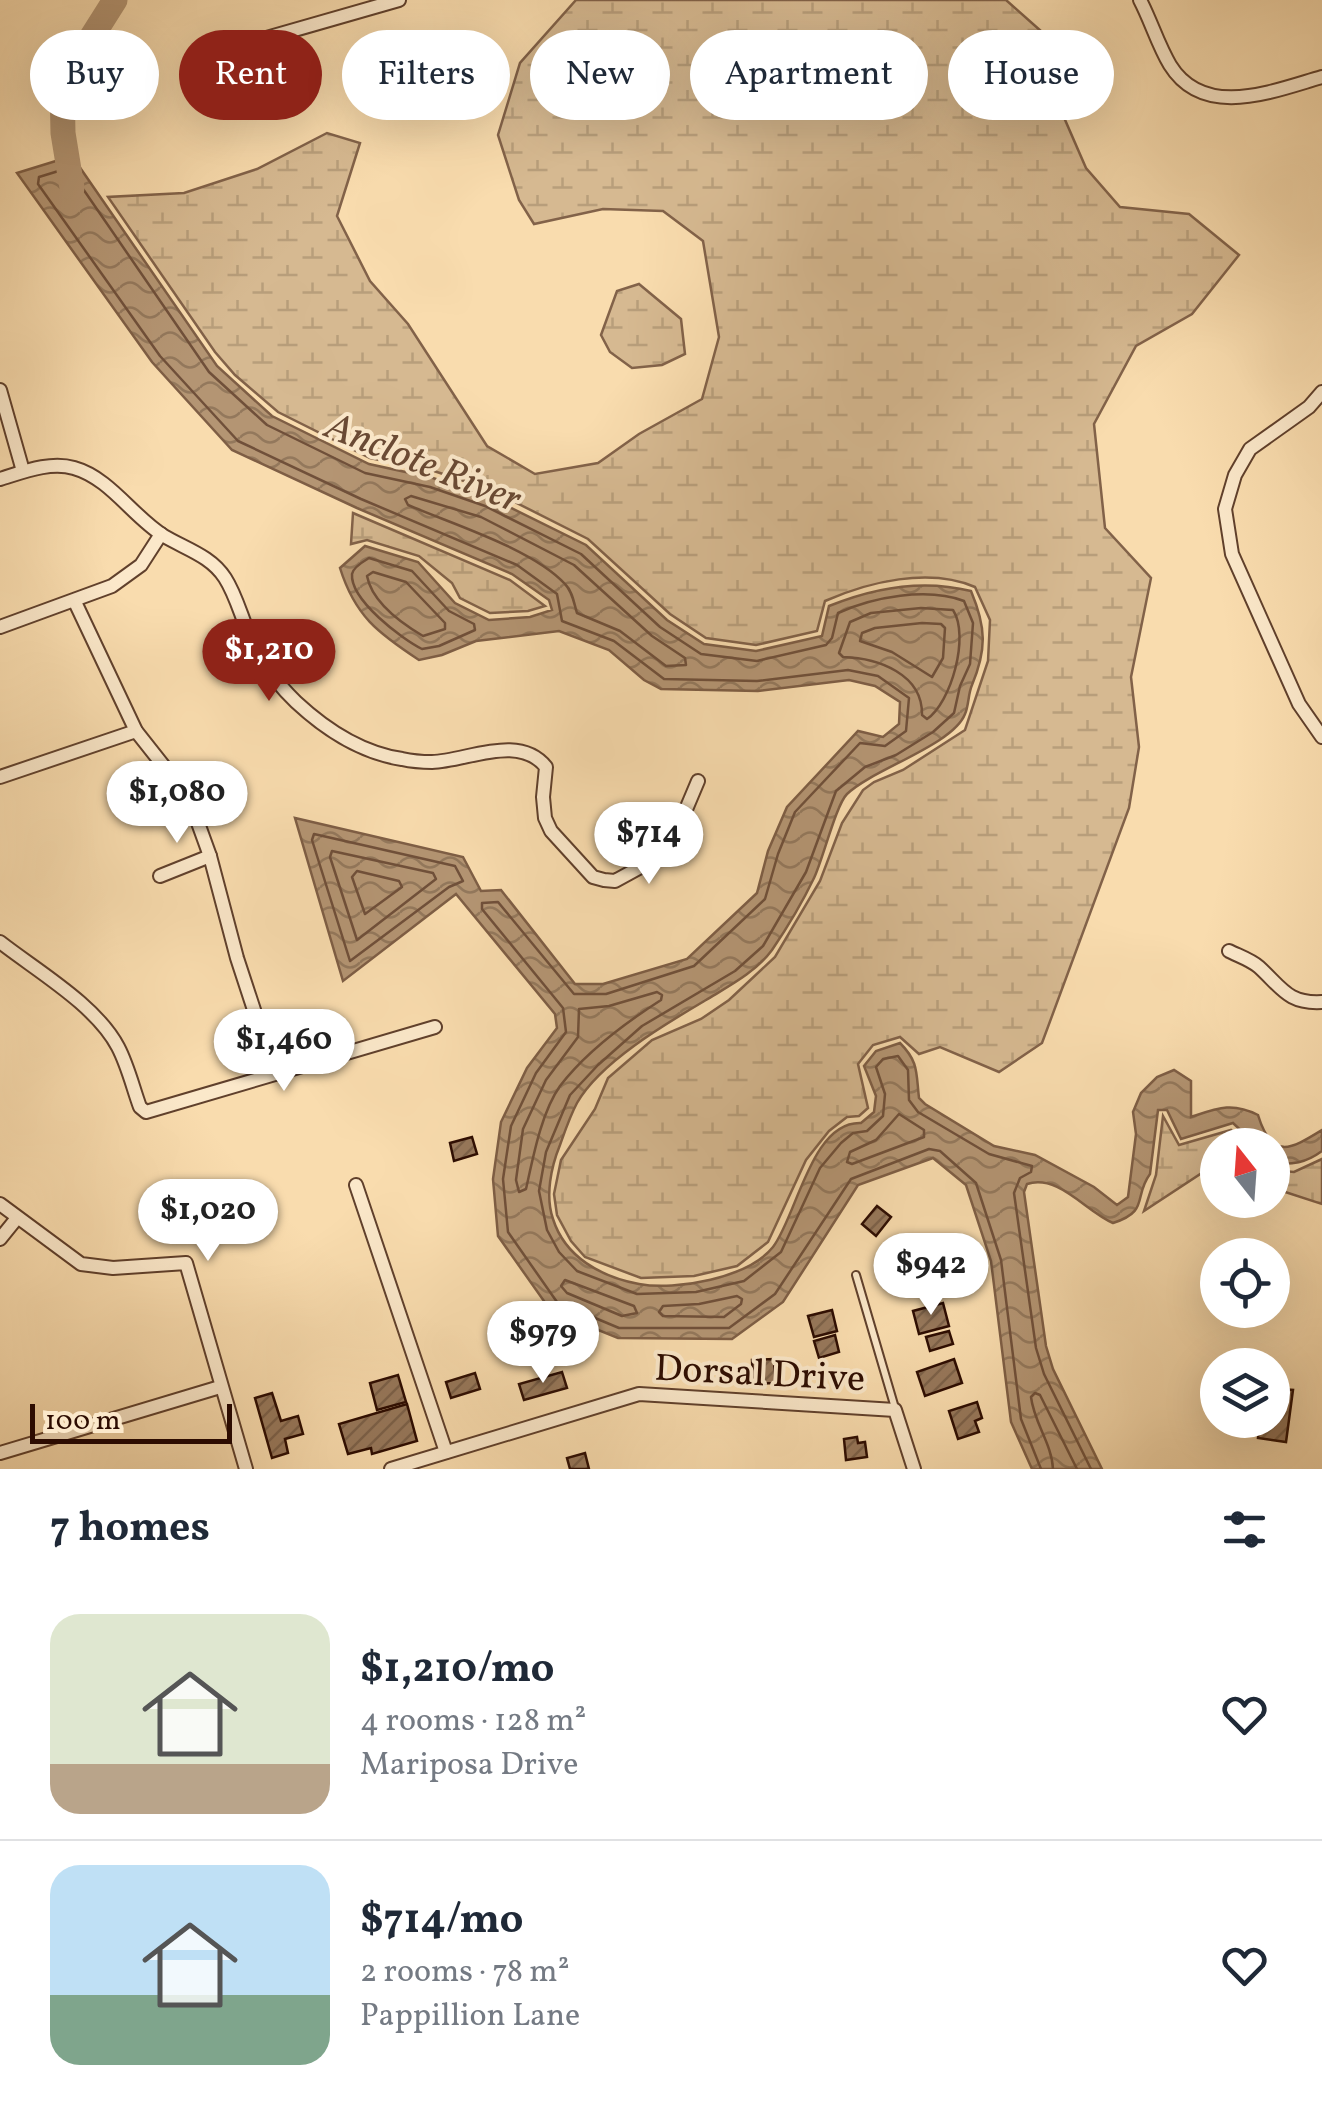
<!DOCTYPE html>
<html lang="en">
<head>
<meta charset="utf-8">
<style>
	:root { --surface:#fff; --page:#f6f6f7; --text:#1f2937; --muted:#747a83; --line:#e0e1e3; --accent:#8f2418 }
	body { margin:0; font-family:Vollkorn,serif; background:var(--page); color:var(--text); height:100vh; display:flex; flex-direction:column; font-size:38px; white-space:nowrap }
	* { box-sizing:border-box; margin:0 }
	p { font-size:32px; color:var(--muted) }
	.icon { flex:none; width:55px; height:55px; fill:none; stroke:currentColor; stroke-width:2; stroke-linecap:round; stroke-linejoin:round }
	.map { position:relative; height:1469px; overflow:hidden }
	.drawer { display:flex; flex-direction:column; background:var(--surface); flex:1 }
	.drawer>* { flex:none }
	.guide { position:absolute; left:30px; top:30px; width:1262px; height:90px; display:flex; gap:20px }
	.needle { width:65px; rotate:343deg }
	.tools { position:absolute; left:1200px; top:1128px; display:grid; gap:20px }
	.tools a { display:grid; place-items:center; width:90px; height:90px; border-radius:50%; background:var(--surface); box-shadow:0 10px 40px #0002; font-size:50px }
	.scale { position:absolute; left:30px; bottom:25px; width:202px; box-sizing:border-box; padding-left:10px; border:5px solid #2d0c01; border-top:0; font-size:28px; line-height:35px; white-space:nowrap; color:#2d0c01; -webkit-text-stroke:8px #fbe8ca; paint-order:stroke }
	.price { position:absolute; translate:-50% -85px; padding:0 22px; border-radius:35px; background:#fff; color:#222; font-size:32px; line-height:65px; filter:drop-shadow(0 2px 5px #0008) }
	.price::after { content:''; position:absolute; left:50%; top:60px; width:30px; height:22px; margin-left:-15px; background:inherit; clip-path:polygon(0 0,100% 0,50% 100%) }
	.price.active { background:var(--accent); color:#fff }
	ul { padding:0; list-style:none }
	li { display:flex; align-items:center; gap:30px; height:250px; padding:0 50px }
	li+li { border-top:2px solid var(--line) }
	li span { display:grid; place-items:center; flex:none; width:280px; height:200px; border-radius:30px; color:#555 }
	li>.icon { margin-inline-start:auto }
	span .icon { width:120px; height:120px; fill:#fffc; stroke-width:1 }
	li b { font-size:42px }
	h2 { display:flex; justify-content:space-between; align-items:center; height:120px; padding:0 50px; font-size:42px }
	.chip { padding:0 35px; border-radius:45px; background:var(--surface); box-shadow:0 10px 40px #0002; font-size:35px; line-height:90px }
	.chip.active { background:var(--accent); color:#fff }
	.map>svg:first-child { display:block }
</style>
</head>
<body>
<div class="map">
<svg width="1322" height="1469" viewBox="0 0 1322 1469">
	<defs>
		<pattern id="wetland-marsh" width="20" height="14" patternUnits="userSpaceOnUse" patternTransform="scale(2.5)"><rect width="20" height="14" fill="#d6b991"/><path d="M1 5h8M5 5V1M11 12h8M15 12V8" fill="none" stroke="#b89e7b"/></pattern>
		<pattern id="water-waves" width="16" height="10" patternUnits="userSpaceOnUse" patternTransform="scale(2.5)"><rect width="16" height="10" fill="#b49573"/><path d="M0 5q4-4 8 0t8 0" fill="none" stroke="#93785c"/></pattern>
		<pattern id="building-hatch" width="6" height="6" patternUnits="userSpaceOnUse" patternTransform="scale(2.5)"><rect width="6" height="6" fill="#97785b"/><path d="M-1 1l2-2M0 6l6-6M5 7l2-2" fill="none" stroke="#7c6149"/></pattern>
	</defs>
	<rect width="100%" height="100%" fill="#f9dcae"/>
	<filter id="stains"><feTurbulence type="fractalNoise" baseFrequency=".002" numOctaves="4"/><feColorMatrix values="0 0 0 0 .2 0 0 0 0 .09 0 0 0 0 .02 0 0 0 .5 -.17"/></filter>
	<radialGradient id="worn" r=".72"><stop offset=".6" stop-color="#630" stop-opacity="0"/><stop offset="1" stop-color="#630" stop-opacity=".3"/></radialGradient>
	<g fill="url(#wetland-marsh)" stroke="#826249" stroke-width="2.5">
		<path d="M576,0H1006L1042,32L1056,99L1086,168L1120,207L1189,214L1239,255L1192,314L1136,346L1094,424L1105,528L1151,578L1131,677L1139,747L1129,808L1042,1043L999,1072L940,1047L919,1054L900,1037L873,1045L858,1064L868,1108L859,1116L847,1117L829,1131L806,1160L768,1242L737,1266L694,1276L641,1278L585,1257L571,1241L557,1215L554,1194L561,1160L595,1109L608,1078L652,1040L701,1019L729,1000L775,957L820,881L842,823L863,790L874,782L903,770L965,730L988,661L990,620L975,587C929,567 868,582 825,601L817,631L756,645L706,638L670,614L588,539L491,490L434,471L370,458L278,412L235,375L215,352L108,197L184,193L257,169L327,133L360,143L337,216L370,281L408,324L487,446L535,474L598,463L639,434L702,399L719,337L703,241L663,211L603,209L534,224L519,200L498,135L520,63Z"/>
		<polygon points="639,284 681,319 685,354 662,365 632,368 610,352 601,335 617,291"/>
		<polygon points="353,513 510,580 545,606 528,611 490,613 460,598 452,583 419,556 367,540 351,544"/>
		<polygon points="1163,1116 1179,1145 1231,1130 1247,1145 1218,1145 1217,1172 1208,1169 1144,1211 1156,1175"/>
		<polygon points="1322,1159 1322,1204 1273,1188 1273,1170 1294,1172"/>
	</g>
	<path fill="url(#water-waves)" stroke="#7e5e45" stroke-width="2.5" d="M72,156L217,366L272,416L369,464L433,478L489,497L586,545L667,620L704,644L756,651L822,636L829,606C873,588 923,579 971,591C986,627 987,649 972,685C968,694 969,705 965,714C953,745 873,769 847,794C836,805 823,859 814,878C803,901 787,928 772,950C756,972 729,986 706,1000C667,1023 600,1062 577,1103C570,1116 565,1131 560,1145C551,1167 545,1196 553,1219C565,1257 601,1277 639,1284C676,1291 748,1278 773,1247C797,1216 811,1121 861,1123L874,1112L876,1096L864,1066L876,1051L900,1043C919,1062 916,1073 919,1098L925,1104L994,1146L1035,1155L1094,1187L1117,1205L1128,1197L1136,1134L1133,1112L1141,1093L1157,1077L1174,1070L1191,1081V1117C1218,1108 1232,1102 1258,1115C1272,1161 1291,1149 1322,1130V1151C1306,1163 1292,1165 1273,1163L1272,1145H1256L1233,1123L1181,1139L1167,1110H1158L1150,1174C1133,1197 1150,1211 1113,1223C1085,1211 1059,1174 1027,1184L1024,1192L1046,1346L1053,1369L1102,1469H1032L1011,1422L991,1261L966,1185L933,1158L858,1185L783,1302L732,1339L618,1338L551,1311L498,1236L493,1179L501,1122L527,1068L557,1028L555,1014L456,894L343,981L295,818L463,857L481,891L501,890L575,984H603L687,959L757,893L768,851L787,807L858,731L883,737L899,724L900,702L875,686L849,680L758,691L661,689L644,680L609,650L559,631L476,641L442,655L419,660C378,633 355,616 340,568L365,546L418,562L455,603L489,620L530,617L552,610L549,600L512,574L357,508L232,450L152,362L17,173Z"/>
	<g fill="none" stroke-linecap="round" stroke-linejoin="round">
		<g stroke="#70503a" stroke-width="2.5">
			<path d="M411,496L481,517L574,565L652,636L685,658L686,665L666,666L620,631L577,613C574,604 573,592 565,584C533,549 452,524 408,505L405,499Z"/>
			<path d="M369,558L412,571L449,611L474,624L475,630L439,646L422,649C402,639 350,600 352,574C353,567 364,561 369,558Z"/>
			<path d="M373,572L406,582L445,623V629L423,636C401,623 372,602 367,576Z"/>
			<path d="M921,608L953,610C970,636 951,703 927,719L922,715C923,674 878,658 843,657L839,653L850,622L871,613Z"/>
			<polygon points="922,623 941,624 945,628 943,658 932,677 892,652 860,641 862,633 875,628"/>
			<polygon points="314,834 455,866 463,881 449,887 350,961 312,840"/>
			<polygon points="332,851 433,873 436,879 357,940 330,857"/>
			<polygon points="357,871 399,881 402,887 365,914 352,877"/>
			<path d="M657,992L662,995L661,1000C625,1023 586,1052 560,1086C541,1113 533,1158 526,1189L519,1192L516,1180L523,1129L546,1080L578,1037L579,1009L609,1006Z"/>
			<polygon points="899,1114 924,1130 924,1137 852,1164 847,1162 850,1152 876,1140"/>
			<polygon points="565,1280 634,1306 637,1313 622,1316 567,1293 561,1286"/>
			<polygon points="737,1296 742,1299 741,1304 724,1317 663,1316 659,1312 663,1306 699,1304"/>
			<path d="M1041,1469L1021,1419L1001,1260L976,1183L940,1151L929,1149L851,1179L775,1294L729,1328H619L557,1302L508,1232L503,1179L511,1126L536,1073L566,1032L563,1008L482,909V903L498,902L574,994H606L694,966L765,899L778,854L795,812L860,743L885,746L906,731L909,698L878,676L848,670L757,681L664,679L614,641L562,621L557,594L517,565L361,499L238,441L160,356L38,184L39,177L65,169L70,170L209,372L267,425L365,473L430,487L485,506L581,554L660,627L701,654L757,661L826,645L832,638L838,613C873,597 927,587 964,601L973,623L970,664L960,686L954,713L933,732L896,755L865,767L836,791L806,872L763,946L735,971L642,1026L598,1065L570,1095L546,1152L539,1191L547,1230L559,1252L577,1271L637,1294L696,1292L744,1281L781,1252L820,1168L841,1143L853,1133L867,1131L883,1116L885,1094L876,1067L883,1059L898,1056L908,1070L909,1100L918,1112L989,1154L1032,1166L1031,1172L1020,1178L1014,1193L1036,1348L1044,1374L1091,1469"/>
			<path d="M1053,1469C1052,1444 1034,1423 1031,1397L1035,1393L1040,1395L1077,1469"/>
		</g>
		<polyline stroke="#b49573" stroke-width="25" points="72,188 63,133 62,84 115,0"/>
	</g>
	<g fill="url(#building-hatch)" stroke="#2d0c01" stroke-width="2.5">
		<polygon points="472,1137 477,1154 454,1161 450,1143"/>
		<polygon points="877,1206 891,1217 876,1236 862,1224"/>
		<polygon points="919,1243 925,1259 897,1268 892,1252"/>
		<polygon points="943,1303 949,1326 919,1334 913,1311"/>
		<polygon points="832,1310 837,1331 814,1337 808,1316"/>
		<polygon points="949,1331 953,1344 930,1351 926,1337"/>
		<polygon points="835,1335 839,1352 819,1358 814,1341"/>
		<polygon points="774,1359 775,1383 753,1384 752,1360"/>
		<polygon points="954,1359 962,1383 925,1396 917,1372"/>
		<polygon points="562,1372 567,1388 524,1400 519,1384"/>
		<polygon points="475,1373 480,1389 451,1398 446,1382"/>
		<polygon points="398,1375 406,1402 377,1410 370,1383"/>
		<polygon points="1280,1389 1293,1390 1286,1442 1258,1438 1259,1427 1254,1426 1255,1420 1272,1420 1272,1401 1278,1402"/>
		<polygon points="272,1393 281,1421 298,1416 303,1434 285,1439 288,1453 272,1458 255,1398"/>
		<polygon points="977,1402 982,1418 975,1421 979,1432 958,1439 949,1411"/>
		<polygon points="407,1404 417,1441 372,1454 371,1448 348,1454 339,1424"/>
		<polygon points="857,1437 858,1443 865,1442 867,1457 846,1460 844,1439"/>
		<polygon points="585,1453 589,1469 570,1469 567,1458"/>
	</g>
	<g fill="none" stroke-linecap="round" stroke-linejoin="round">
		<defs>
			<polyline id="lane" points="856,1275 895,1408"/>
			<g id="street">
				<path d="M1140,0C1151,21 1158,45 1170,65C1204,120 1273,91 1322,77"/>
				<polyline points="242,45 399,0"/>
				<polyline points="0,390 23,471"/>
				<polyline points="1322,392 1309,407 1250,449 1235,475 1225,509 1232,554 1299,704 1322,737"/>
				<path d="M0,479C23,472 50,461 74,468C110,478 133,517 164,536C186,549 211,556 225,578C236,595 241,616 249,634C260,660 276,683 296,702C325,729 362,753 402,759C411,761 422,762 432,762C467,761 519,733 546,767L543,797L545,818L551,831L593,877L604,880L615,881L668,852L698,781"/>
				<polyline points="75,602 136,731 189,798 210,856 237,958 275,1074"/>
				<polyline points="0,627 112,586 141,565 161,534"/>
				<polyline points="0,777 136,731"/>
				<polyline points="160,876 210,856"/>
				<path d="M0,942C37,971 96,1005 118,1047C128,1066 133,1088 140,1107L146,1112L435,1027"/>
				<path d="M1229,951C1239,956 1251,960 1259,967C1282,988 1288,1004 1322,1002"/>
				<polyline points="356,1185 446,1452"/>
				<polyline points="0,1204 81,1264 113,1268 186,1263 246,1469"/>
				<polyline points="0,1239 17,1218"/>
				<polyline points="0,1453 220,1387"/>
				<polyline points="391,1469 639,1394 895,1410 914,1469"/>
			</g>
		</defs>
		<use href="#lane" stroke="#60402c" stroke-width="10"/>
		<use href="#street" stroke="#60402c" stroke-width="16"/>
		<use href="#lane" stroke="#fbe8ca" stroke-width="6"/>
		<use href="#street" stroke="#fbe8ca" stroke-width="12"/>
	</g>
	<g text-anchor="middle" stroke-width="8" stroke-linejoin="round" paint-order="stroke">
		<g font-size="38" fill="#2d0c01" stroke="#fbe8ca">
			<text transform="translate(760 1372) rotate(3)" y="13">Dorsal Drive</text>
		</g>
		<g font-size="40" font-style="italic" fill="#6a4a34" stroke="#fbe8ca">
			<text transform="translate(424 461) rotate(22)" y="14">Anclote River</text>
		</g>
	</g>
	<rect width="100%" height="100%" filter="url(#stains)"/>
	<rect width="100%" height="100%" fill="url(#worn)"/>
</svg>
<div class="tools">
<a><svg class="needle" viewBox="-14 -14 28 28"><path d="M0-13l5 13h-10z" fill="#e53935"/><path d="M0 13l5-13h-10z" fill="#747a83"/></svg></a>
<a><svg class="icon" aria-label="locate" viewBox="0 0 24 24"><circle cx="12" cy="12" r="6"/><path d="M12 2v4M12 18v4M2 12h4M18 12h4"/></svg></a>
<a><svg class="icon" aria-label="layers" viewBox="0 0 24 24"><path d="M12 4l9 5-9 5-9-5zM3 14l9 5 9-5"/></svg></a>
</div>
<div class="scale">100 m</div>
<b class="price active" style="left:269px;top:704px">$1,210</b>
<b class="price" style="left:177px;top:846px">$1,080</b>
<b class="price" style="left:649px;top:887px">$714</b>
<b class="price" style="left:284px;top:1094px">$1,460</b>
<b class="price" style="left:208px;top:1264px">$1,020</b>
<b class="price" style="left:931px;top:1318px">$942</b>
<b class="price" style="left:543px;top:1386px">$979</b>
<div class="guide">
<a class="chip">Buy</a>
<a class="chip active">Rent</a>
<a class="chip">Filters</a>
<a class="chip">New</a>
<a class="chip">Apartment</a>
<a class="chip">House</a>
</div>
</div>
<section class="drawer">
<h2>7 homes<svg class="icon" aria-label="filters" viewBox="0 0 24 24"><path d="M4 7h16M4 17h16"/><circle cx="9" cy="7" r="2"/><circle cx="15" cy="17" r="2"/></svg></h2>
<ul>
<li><span style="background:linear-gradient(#dfe7d0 75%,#b9a48a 0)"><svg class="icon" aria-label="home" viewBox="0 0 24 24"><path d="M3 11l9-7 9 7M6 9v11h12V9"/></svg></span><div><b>$1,210/mo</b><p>4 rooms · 128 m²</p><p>Mariposa Drive</p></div><svg class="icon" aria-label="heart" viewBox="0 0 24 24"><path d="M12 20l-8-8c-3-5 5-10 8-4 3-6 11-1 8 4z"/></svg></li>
<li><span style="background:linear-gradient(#bfe0f5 65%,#7fa58c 0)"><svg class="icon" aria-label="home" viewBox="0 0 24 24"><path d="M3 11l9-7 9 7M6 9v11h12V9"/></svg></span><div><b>$714/mo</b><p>2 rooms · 78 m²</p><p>Pappillion Lane</p></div><svg class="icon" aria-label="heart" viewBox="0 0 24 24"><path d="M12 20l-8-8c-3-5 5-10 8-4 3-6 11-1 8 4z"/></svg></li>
</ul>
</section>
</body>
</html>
